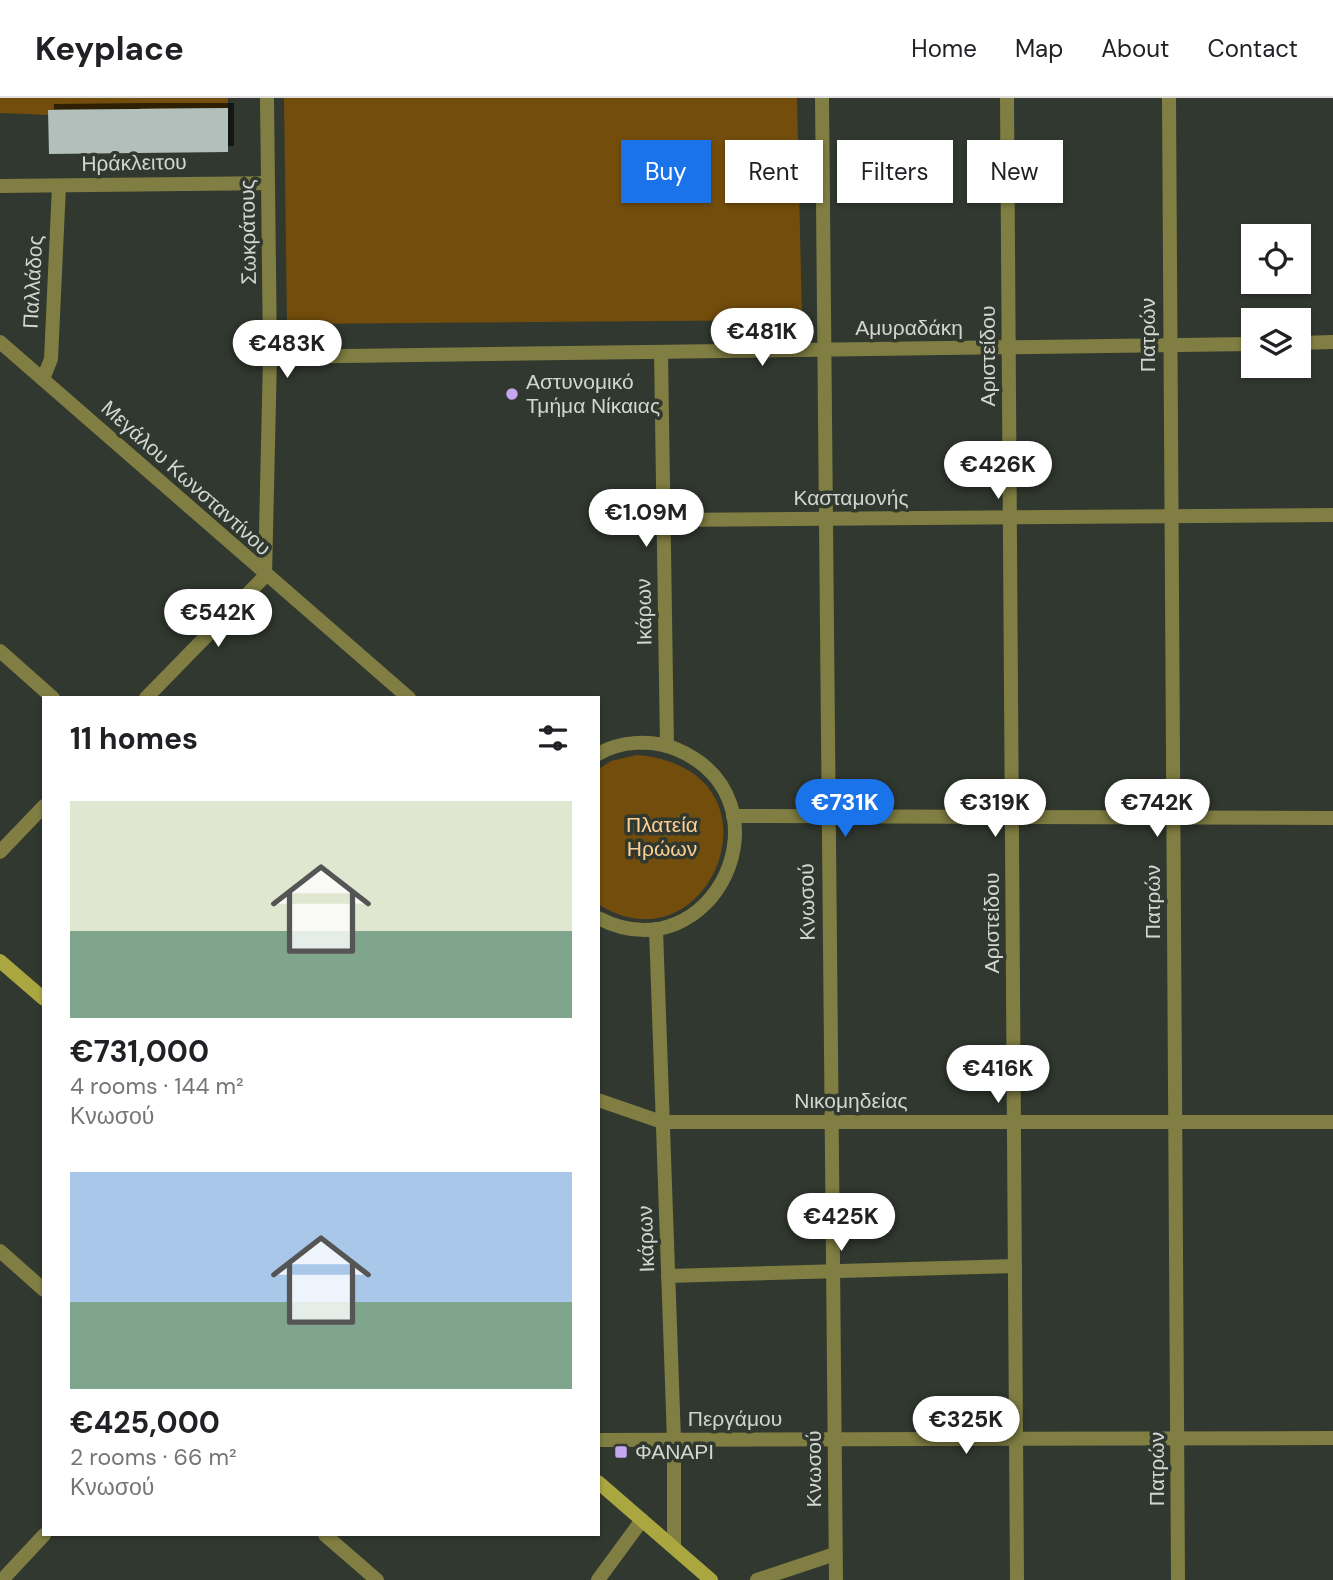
<!DOCTYPE html>
<html lang="en">
<head>
<meta charset="utf-8">
<style>
	:root { --surface:#fff; --page:#f6f6f6; --text:#202124; --muted:#757577; --line:#e0e0e0; --accent:#1a73e8 }
	body { margin:0; font-family:"DM Sans",sans-serif; background:var(--page); color:var(--text); height:100vh; display:flex; flex-direction:column; font-size:26px; white-space:nowrap }
	* { box-sizing:border-box; margin:0 }
	p { font-size:23px; color:var(--muted) }
	.icon { flex:none; width:38px; height:38px; fill:none; stroke:currentColor; stroke-width:2; stroke-linecap:round; stroke-linejoin:round }
	.map { position:relative; flex:1; overflow:hidden }
	.drawer { position:absolute; left:42px; top:598px; width:558px; height:840px; display:flex; flex-direction:column; background:var(--surface); border-radius:0px; box-shadow:0 2px 5px #0004 }
	.drawer>* { flex:none }
	.guide { position:absolute; left:621px; top:42px; width:606px; height:63px; display:flex; gap:14px }
	.tools { position:absolute; left:1241px; top:126px; display:grid; gap:14px }
	.tools a { display:grid; place-items:center; width:70px; height:70px; border-radius:0px; background:var(--surface); box-shadow:0 2px 5px #0004; font-size:35px }
	.price { position:absolute; translate:-50% -60px; padding:0 16px; border-radius:24px; background:#fff; color:#222; font-size:23px; line-height:46px; filter:drop-shadow(0 2px 4px #0008) }
	.price::after { content:''; position:absolute; left:50%; top:42px; width:21px; height:16px; margin-left:-10px; background:inherit; clip-path:polygon(0 0,100% 0,50% 100%) }
	.price.active { background:var(--accent); color:#fff }
	ul { padding:0; list-style:none }
	li { display:grid; align-content:center; gap:14px; height:371px; padding:0 28px }
	li span { display:grid; place-items:center; height:217px; border-radius:0px; color:#555 }
	li>.icon { margin-inline-start:auto }
	span .icon { width:126px; height:126px; fill:#fffc; stroke-width:1 }
	li b { font-size:30px }
	h2 { display:flex; justify-content:space-between; align-items:center; height:84px; padding:0 28px; font-size:30px }
	.tag { padding:0 24px; border-radius:0px; background:var(--surface); box-shadow:0 2px 5px #0004; font-size:24px; line-height:63px }
	.tag.active { background:var(--accent); color:#fff }
	header { display:flex; align-items:center; gap:42px; box-sizing:border-box; height:98px; padding:0 35px; background:var(--surface); border-bottom:2px solid var(--line) }
	header strong { font-size:33px }
	nav { display:flex; gap:38px; margin-inline-start:auto; font-size:24px }
	.map>svg:first-child { display:block }
</style>
</head>
<body>
<header>
<strong>Keyplace</strong>
<nav><a>Home</a><a>Map</a><a>About</a><a>Contact</a></nav>
</header>
<div class="map">
<svg width="1333" height="1482" viewBox="0 0 1333 1482">
	<defs>
		<filter id="shadow"><feDropShadow dx="6" dy="-6" stdDeviation="0" flood-color="#0009"/></filter>
	</defs>
	<rect width="100%" height="100%" fill="#31382f"/>
	<g fill="#734d0c">
		<polygon points="0,0 228,0 228,10 49,12 48,17 0,15"/>
		<polygon points="284,0 797,0 802,222 287,226"/>
		<path d="M637,657C794,671 710,878 598,806L599,671L611,663Z"/>
	</g>
	<polygon fill="#b2c0bb" filter="url(#shadow)" points="228,10 228,54 49,56 48,12"/>
	<g fill="none" stroke-linecap="round" stroke-linejoin="round">
		<polyline stroke="#807e42" stroke-width="14" points="757,1482 835,1456"/>
		<polyline stroke="#807e42" stroke-width="14" points="267,0 268,85"/>
		<g stroke="#807e42" stroke-width="14">
			<polyline points="822,0 836,1482"/>
			<polyline points="1007,0 1017,1482"/>
			<polyline points="1169,0 1178,1482"/>
			<polyline points="0,88 268,85 270,259 265,478 146,600"/>
			<polyline points="0,244 409,600"/>
			<polyline points="1298,245 1333,244"/>
			<polyline points="661,254 667,648"/>
			<polyline points="270,259 1253,246"/>
			<polyline points="43,281 51,261 59,88"/>
			<polyline points="664,422 1333,417"/>
			<polyline points="0,553 53,600"/>
			<path d="M598,656C620,643 652,641 676,651C796,702 714,879 598,820"/>
			<polyline points="733,718 1333,720"/>
			<polyline points="0,754 44,708"/>
			<polyline points="656,831 674,1342 674,1449"/>
			<polyline points="598,1002 662,1024 1333,1024"/>
			<polyline points="0,1153 44,1192"/>
			<polyline points="668,1178 1015,1168"/>
			<polyline points="598,1342 1333,1340"/>
			<polyline points="325,1437 377,1482"/>
			<polyline points="2,1482 44,1437"/>
			<polyline points="598,1482 642,1422"/>
		</g>
		<g stroke="#aba740" stroke-width="14">
			<polyline points="0,863 44,901"/>
			<polyline points="598,1384 711,1482"/>
		</g>
	</g>
	<g fill="#c6a6f0" stroke="#31382f" stroke-width="2.5">
		<circle cx="512" cy="296" r="7"/>
		<rect x="614" y="1347" width="14" height="14" rx="3.5"/>
	</g>
	<g text-anchor="middle" stroke-width="7" stroke-linejoin="round" paint-order="stroke">
		<g font-size="21" fill="#d1d6d0" stroke="#31382f">
			<text transform="translate(134 65) rotate(-1)" y="7">Ηράκλειτου</text>
			<text transform="translate(248 134) rotate(-91)" y="7">Σωκράτους</text>
			<text transform="translate(33 184) rotate(-87)" y="7">Παλλάδος</text>
			<text x="909" y="237">Αμυραδάκη</text>
			<text transform="translate(1148 237) rotate(-90)" y="7">Πατρών</text>
			<text transform="translate(988 258) rotate(-90)" y="7">Αριστείδου</text>
			<text transform="translate(186 380) rotate(42)" y="7">Μεγάλου Κωνσταντίνου</text>
			<text x="851" y="407">Κασταμονής</text>
			<text transform="translate(644 514) rotate(-91)" y="7">Ικάρων</text>
			<text transform="translate(807 804) rotate(-91)" y="7">Κνωσού</text>
			<text transform="translate(1153 804) rotate(-90)" y="7">Πατρών</text>
			<text transform="translate(992 825) rotate(-90)" y="7">Αριστείδου</text>
			<text x="851" y="1010">Νικομηδείας</text>
			<text transform="translate(646 1141) rotate(-92)" y="7">Ικάρων</text>
			<text x="735" y="1328">Περγάμου</text>
			<text transform="translate(814 1371) rotate(-90)" y="7">Κνωσού</text>
			<text transform="translate(1157 1371) rotate(-90)" y="7">Πατρών</text>
		</g>
		<g font-size="21" fill="#d1d6d0" stroke="#31382f" text-anchor="start">
			<text x="526" y="291">Αστυνομικό<tspan x="526" dy="24">Τμήμα Νίκαιας</tspan></text>
			<text x="635" y="1361">ΦΑΝΑΡΙ</text>
		</g>
		<g font-size="21" fill="#fcd094" stroke="#31382f">
			<text x="662" y="734">Πλατεία<tspan x="662" dy="24">Ηρώων</tspan></text>
		</g>
	</g>
</svg>
<div class="tools">
<a><svg class="icon" aria-label="locate" viewBox="0 0 24 24"><circle cx="12" cy="12" r="6"/><path d="M12 2v4M12 18v4M2 12h4M18 12h4"/></svg></a>
<a><svg class="icon" aria-label="layers" viewBox="0 0 24 24"><path d="M12 4l9 5-9 5-9-5zM3 14l9 5 9-5"/></svg></a>
</div>
<b class="price" style="left:762px;top:270px">€481K</b>
<b class="price" style="left:287px;top:282px">€483K</b>
<b class="price" style="left:998px;top:403px">€426K</b>
<b class="price" style="left:646px;top:451px">€1.09M</b>
<b class="price" style="left:218px;top:551px">€542K</b>
<b class="price active" style="left:845px;top:741px">€731K</b>
<b class="price" style="left:995px;top:741px">€319K</b>
<b class="price" style="left:1157px;top:741px">€742K</b>
<b class="price" style="left:998px;top:1007px">€416K</b>
<b class="price" style="left:841px;top:1155px">€425K</b>
<b class="price" style="left:966px;top:1358px">€325K</b>
<div class="guide">
<a class="tag active">Buy</a>
<a class="tag">Rent</a>
<a class="tag">Filters</a>
<a class="tag">New</a>
</div>
<section class="drawer">
<h2>11 homes<svg class="icon" aria-label="filters" viewBox="0 0 24 24"><path d="M4 7h16M4 17h16"/><circle cx="9" cy="7" r="2"/><circle cx="15" cy="17" r="2"/></svg></h2>
<ul>
<li><span style="background:linear-gradient(#dfe7d0 60%,#7fa58c 0)"><svg class="icon" aria-label="home" viewBox="0 0 24 24"><path d="M3 11l9-7 9 7M6 9v11h12V9"/></svg></span><div><b>€731,000</b><p>4 rooms · 144 m²</p><p>Κνωσού</p></div></li>
<li><span style="background:linear-gradient(#a9c7e8 60%,#7fa58c 0)"><svg class="icon" aria-label="home" viewBox="0 0 24 24"><path d="M3 11l9-7 9 7M6 9v11h12V9"/></svg></span><div><b>€425,000</b><p>2 rooms · 66 m²</p><p>Κνωσού</p></div></li>
</ul>
</section>
</div>
</body>
</html>
